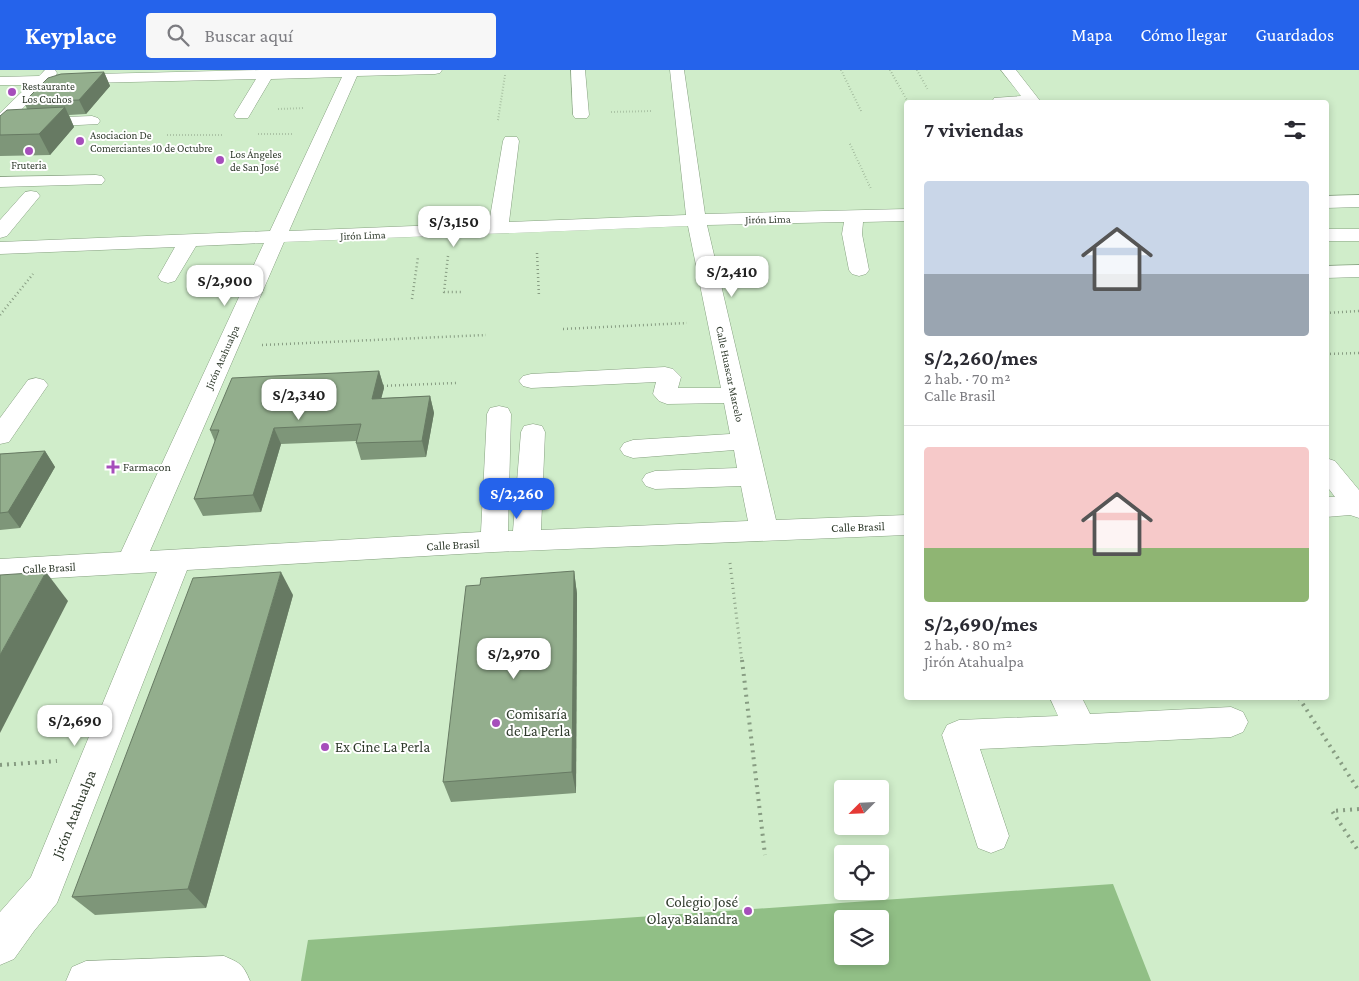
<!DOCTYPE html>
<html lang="es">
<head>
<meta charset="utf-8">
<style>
	:root { --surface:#fff; --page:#f7f7f7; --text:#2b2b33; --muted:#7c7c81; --line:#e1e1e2; --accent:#2563eb }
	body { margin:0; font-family:"Crimson Pro",serif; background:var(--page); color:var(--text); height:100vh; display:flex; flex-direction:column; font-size:19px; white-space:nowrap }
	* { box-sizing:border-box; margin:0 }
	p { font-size:16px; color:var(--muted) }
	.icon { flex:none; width:28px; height:28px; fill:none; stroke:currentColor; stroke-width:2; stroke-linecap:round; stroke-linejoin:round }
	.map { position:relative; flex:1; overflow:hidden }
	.panel { position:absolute; left:904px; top:30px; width:425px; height:600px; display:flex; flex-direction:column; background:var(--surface); border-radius:5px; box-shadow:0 2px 8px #0003 }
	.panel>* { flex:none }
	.needle { width:32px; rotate:246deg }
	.controls { position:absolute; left:834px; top:710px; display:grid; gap:10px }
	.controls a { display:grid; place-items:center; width:55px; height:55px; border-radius:5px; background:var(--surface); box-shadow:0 2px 8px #0003; font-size:25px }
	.price { position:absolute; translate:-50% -42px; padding:0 11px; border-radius:10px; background:#fff; color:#222; font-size:16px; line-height:32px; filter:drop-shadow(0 1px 2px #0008) }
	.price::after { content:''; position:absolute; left:50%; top:30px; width:15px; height:11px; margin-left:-8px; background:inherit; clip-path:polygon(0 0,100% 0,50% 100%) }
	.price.on { background:var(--accent); color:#fff }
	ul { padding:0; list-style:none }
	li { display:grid; align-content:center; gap:10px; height:265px; padding:0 20px }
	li+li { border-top:1px solid var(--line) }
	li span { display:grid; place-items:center; height:155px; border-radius:5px; color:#555 }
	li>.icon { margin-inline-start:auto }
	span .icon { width:90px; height:90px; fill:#fffc; stroke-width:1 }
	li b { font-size:21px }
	h2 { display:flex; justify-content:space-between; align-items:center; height:60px; padding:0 20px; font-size:21px }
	header { display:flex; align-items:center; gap:30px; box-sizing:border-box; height:70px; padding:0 25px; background:var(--accent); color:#fff }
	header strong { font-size:24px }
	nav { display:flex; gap:28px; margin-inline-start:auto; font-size:18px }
	.search { width:350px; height:45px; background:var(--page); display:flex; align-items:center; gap:12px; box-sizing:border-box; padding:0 18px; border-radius:5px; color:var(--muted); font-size:19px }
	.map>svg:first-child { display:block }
</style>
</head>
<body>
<header>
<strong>Keyplace</strong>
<div class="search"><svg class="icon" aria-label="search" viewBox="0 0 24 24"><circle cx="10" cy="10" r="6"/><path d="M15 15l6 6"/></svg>Buscar aquí</div>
<nav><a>Mapa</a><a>Cómo llegar</a><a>Guardados</a></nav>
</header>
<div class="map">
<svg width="1359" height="911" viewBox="0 0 1359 911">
	<rect width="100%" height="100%" fill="#d0edca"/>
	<path fill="#91bf86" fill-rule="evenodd" d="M1113,814L1151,911H301L308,870ZM842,849H880V886H842Z"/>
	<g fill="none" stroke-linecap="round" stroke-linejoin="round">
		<defs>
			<g id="minor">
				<path d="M45,0H55L57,3L56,5L260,0H442L440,3L435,4L357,6L289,161L489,153L503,71L505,67H517L519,71L509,152L686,145L670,0H684L705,144L906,139V151L863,152L862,164L869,200L866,204L859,206L852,204L849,200L842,164L844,152L707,155L776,450L906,445V465L494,482L187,500L57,833L34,861L14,889L0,895V842L31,807L157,502L0,511V489L121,482L264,173L196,176L175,211L168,213L161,211L158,207L175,177L0,184V172L270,161L342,7L271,9L248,48H236L234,45L256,9L47,14L12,49L92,46L98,48L100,51L98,54L0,59V43L29,15H0V7L39,6ZM688,156L721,318H678L681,307L673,299L665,297L531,304L523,306L519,311L523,316L531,318L656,312L653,324L659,331L667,334L724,333L730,364L633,370L624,373L620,379L624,385L633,388L734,380L737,398L655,401L646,404L642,410L646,416L655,419L741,416L748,451L541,460L545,362L542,356L533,354L524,356L521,362L513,461H508L511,344L508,338L499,336L490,338L487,344L481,462L150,481L284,172Z"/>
				<polygon points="571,0 585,0 589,45 587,48 575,48 573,45"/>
				<polygon points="1001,0 1016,0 1041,32 992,32 994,28 1021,26"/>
				<polygon points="96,105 102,106 105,110 102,114 0,117 0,107"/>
				<polygon points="31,121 37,122 40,126 7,166 0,168 0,150 25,122"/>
				<polygon points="1359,125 1359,137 1326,138 1326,126"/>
				<rect x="1326" y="159" width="33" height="12"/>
				<polygon points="1359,195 1359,207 1326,208 1326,196"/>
				<polygon points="36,308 44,310 48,315 9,372 0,374 0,348 28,310"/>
				<polygon points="1326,388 1335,391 1359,420 1359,448 1350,445 1326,447 1326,427 1335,427 1326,415"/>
				<polygon points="1050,628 1082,628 1090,644 1231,637 1243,642 1248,652 1243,662 1231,667 980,679 1009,766 1004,778 991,783 978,778 942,665 947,655 959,650 1058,646"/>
				<path d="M224,886C240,893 243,894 250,911H66L72,897L86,891Z"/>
			</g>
		</defs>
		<use href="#minor" stroke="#86a180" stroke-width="1"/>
		<g stroke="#879c82" stroke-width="2" stroke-dasharray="0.5 2.5" stroke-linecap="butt">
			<polyline points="841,0 862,43"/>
			<polyline points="890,0 908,32"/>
			<polyline points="917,0 928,20"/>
			<polyline points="278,39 304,38"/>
			<polyline points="611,42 652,41"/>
			<polyline points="498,50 505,5"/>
			<polyline points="258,64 292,64"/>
			<polyline points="167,65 224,65"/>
			<polyline points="850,74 871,119"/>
		</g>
		<g stroke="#879c82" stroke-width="2.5" stroke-dasharray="1 3" stroke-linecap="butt">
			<polyline points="537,183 539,227"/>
			<polyline points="448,186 444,222 463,222"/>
			<polyline points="412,229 418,187"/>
			<polyline points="1326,243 1359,241"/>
			<polyline points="0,245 33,204"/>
			<polyline points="563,259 687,253"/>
			<polyline points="262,275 486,265"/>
			<polyline points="1326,284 1359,283"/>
			<polyline points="379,316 456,313"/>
		</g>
		<polyline stroke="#879c82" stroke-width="3" stroke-dasharray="1 4" stroke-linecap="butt" points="730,493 742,592"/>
		<g stroke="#879c82" stroke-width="4" stroke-dasharray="2 5" stroke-linecap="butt">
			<polyline points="742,590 765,785"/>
			<polyline points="1299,628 1359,721"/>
			<polyline points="0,695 57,691"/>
			<polyline points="1359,739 1332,741 1359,782"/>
		</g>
		<use href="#minor" fill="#fff" fill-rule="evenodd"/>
	</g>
	<g fill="#7e9679">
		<polygon points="104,2 110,16 86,44 69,45 74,57 50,85 0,86 0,46 27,39 24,32"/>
		<polygon points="379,301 384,318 381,328 430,326 434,343 426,387 361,390 356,373 356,371 281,374 261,442 203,446 194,429 215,372 210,360"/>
		<polygon points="45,381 55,397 20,458 0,460 0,384"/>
		<polygon points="574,501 577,524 576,723 451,732 443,712 480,515"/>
		<polygon points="293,525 206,838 95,845 72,827"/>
	</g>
	<g fill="#677a63">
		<polygon points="104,2 110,16 86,44 79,30"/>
		<polygon points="65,37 74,57 50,85 39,64"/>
		<polygon points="379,301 384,318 377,345 372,329"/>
		<polygon points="430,326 434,343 426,387 422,371"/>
		<polygon points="274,358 281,374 261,442 253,425"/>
		<polygon points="45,381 55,397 20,458 8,442"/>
		<polygon points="574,501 577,524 576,723 572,702"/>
		<polygon points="46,502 68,531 0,663 0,585"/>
		<polygon points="281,502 293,525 206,838 188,819"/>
	</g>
	<g fill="#93ae8d" stroke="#677a63">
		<polygon points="104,2 79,30 24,32 48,8 61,4"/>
		<polygon points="65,37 39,64 0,65 0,46 7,40"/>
		<polygon points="379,301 372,329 430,326 422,371 356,373 361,354 274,358 253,425 194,429 219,360 210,360 232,308"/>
		<polygon points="45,381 8,442 0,443 0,384"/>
		<polygon points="574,501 572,702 443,712 466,516 480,515 481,508"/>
		<polygon points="46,502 0,585 0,505"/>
		<polygon points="281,502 188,819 72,827 193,508"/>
	</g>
	<g fill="#a64ebb" stroke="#fff" stroke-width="2">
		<circle cx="12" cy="22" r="5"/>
		<circle cx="80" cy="71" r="5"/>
		<circle cx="29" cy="81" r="5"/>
		<circle cx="220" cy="90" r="5"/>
		<path d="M110.5 389.5h5v5h5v5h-5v5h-5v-5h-5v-5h5z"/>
		<circle cx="496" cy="653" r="5"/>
		<circle cx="325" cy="677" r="5"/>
		<circle cx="748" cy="841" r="5"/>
	</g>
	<g text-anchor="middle" stroke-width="4" stroke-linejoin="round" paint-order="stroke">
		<g font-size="11" fill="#303b2d" stroke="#fff" text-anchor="start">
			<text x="22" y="20">Restaurante<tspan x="22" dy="13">Los Cuchos</tspan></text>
			<text x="90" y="69">Asociacion De<tspan x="90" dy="13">Comerciantes 10 de Octubre</tspan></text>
			<text x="230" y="88">Los Ángeles<tspan x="230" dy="13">de San José</tspan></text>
			<text x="29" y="99" text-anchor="middle">Fruteria</text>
		</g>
		<g font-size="11" fill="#303b2d" stroke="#fff">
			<text transform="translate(768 149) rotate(-1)" y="4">Jirón Lima</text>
			<text transform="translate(363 165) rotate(-2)" y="4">Jirón Lima</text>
			<text transform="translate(222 287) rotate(-66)" y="4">Jirón Atahualpa</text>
			<text transform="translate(730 304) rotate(78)" y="4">Calle Huascar Marcelo</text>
		</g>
		<g font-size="12" fill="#303b2d" stroke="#fff" text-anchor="start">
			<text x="123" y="401">Farmacon</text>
		</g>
		<g font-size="12" fill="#303b2d" stroke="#fff">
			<text transform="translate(858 457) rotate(-2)" y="4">Calle Brasil</text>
			<text transform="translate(453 475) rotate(-3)" y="4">Calle Brasil</text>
			<text transform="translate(49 498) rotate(-3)" y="4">Calle Brasil</text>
		</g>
		<g font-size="15" fill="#303b2d" stroke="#fff" text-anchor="start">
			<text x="506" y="649">Comisaría<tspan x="506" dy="17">de La Perla</tspan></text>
			<text x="335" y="682">Ex Cine La Perla</text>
			<text x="738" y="837" text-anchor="end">Colegio José<tspan x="738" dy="17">Olaya Balandra</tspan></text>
		</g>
		<g font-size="15" fill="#303b2d" stroke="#fff">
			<text transform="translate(74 744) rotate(-68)" y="5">Jirón Atahualpa</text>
		</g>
	</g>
</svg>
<div class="controls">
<a><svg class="needle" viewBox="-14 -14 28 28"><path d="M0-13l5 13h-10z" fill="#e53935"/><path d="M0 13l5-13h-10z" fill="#7c7c81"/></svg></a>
<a><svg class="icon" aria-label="locate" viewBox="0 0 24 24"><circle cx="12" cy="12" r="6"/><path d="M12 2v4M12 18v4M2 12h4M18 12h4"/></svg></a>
<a><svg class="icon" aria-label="layers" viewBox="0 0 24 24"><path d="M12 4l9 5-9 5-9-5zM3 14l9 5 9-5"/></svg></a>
</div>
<b class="price" style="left:454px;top:178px">S/3,150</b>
<b class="price" style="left:732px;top:228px">S/2,410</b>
<b class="price" style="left:225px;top:237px">S/2,900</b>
<b class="price" style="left:299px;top:351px">S/2,340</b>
<b class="price on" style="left:517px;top:450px">S/2,260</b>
<b class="price" style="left:514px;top:610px">S/2,970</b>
<b class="price" style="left:75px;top:677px">S/2,690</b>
<section class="panel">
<h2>7 viviendas<svg class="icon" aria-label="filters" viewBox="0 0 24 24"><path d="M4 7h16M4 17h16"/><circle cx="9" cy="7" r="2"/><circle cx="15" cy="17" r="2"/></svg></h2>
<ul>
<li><span style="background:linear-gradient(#c9d6e8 60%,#9aa5b1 0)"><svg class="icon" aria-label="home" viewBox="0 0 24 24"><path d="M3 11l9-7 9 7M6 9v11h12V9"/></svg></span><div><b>S/2,260/mes</b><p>2 hab. · 70 m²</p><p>Calle Brasil</p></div></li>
<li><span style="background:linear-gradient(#f6c9c9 65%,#8fb573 0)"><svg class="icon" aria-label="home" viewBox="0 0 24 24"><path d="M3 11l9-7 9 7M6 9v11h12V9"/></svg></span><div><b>S/2,690/mes</b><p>2 hab. · 80 m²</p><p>Jirón Atahualpa</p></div></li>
</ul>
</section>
</div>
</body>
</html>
